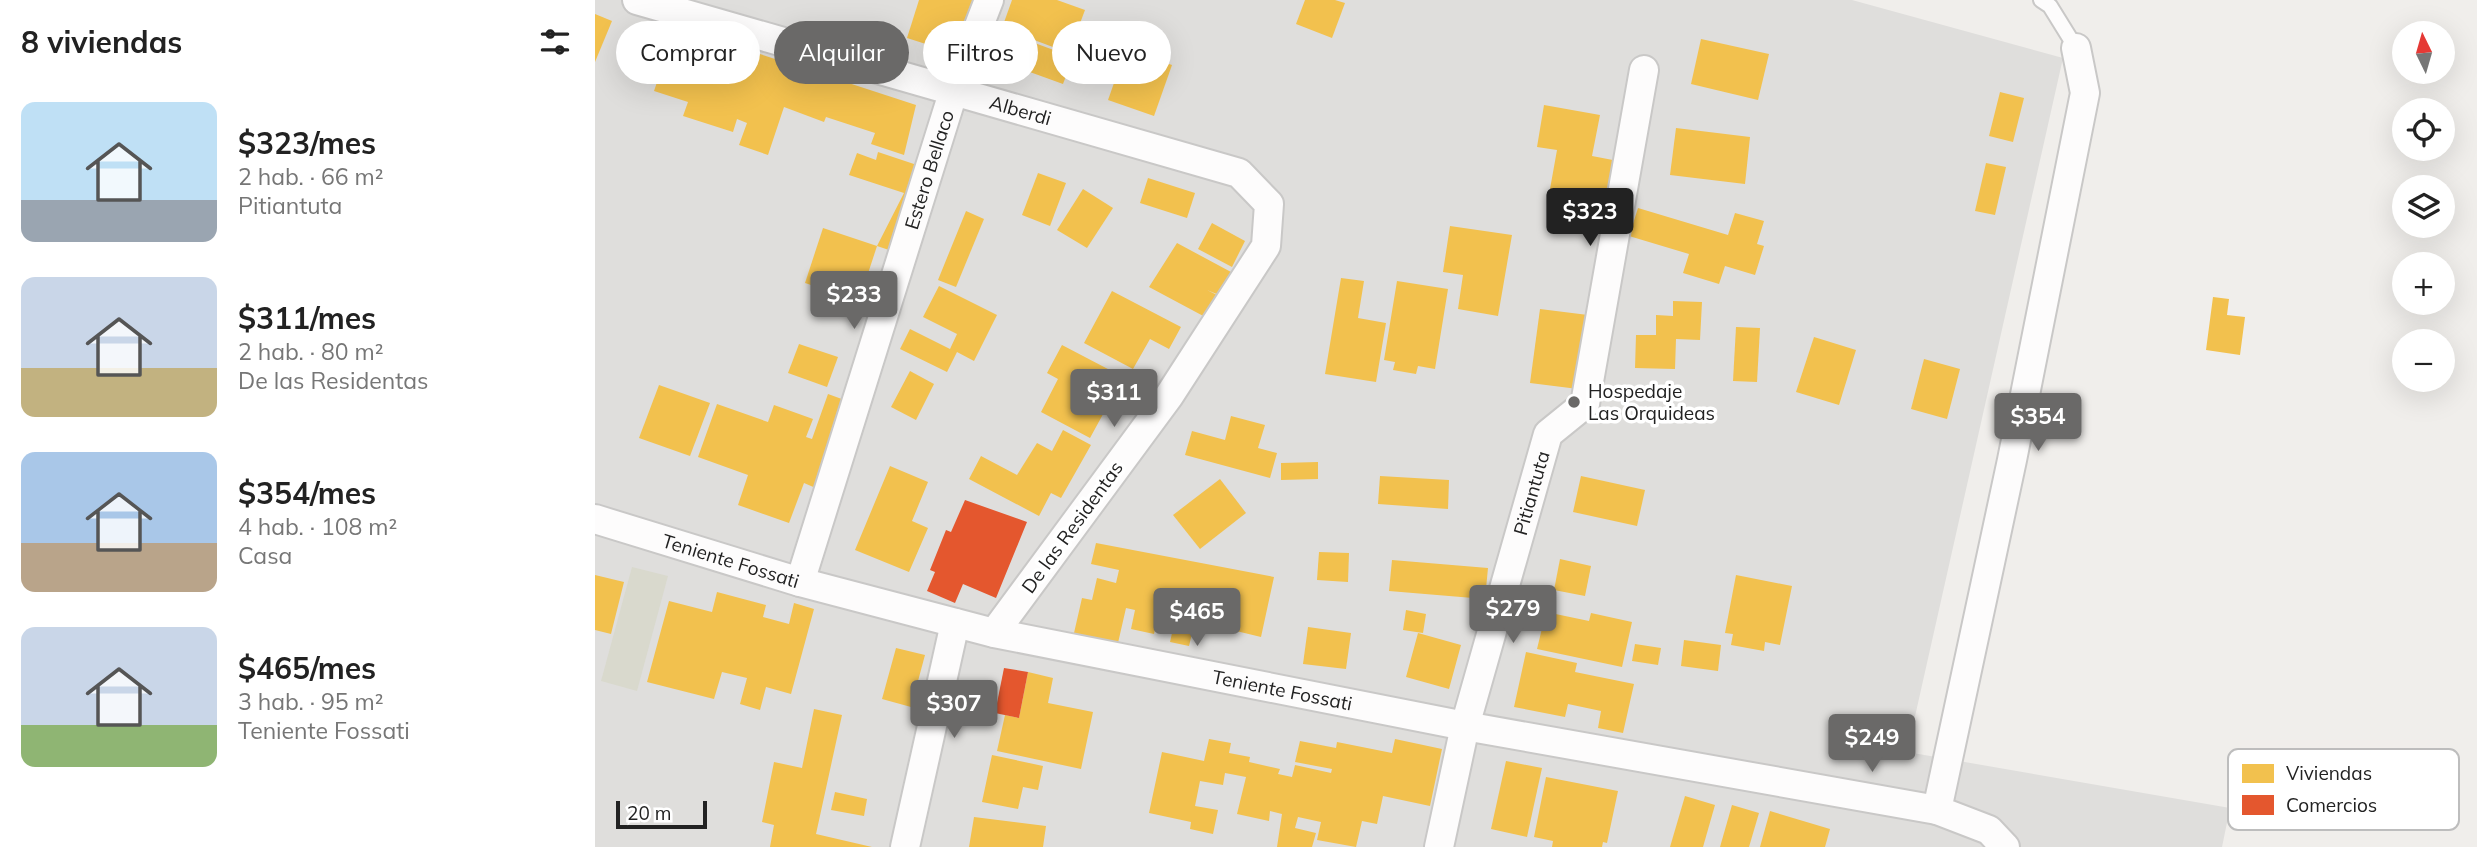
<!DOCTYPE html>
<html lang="es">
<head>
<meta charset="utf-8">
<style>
	:root { --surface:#fff; --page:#f6f6f6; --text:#222; --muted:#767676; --accent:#6a6968 }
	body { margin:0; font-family:Mulish,sans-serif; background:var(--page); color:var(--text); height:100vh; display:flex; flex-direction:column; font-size:26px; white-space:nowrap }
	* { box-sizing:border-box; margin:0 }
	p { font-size:23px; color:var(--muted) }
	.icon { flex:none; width:38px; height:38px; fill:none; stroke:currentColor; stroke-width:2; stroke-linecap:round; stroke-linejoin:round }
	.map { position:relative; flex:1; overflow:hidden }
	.details { display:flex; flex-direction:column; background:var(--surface); width:595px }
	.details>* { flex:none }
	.top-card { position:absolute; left:21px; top:21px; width:665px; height:63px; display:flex; gap:14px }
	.needle { width:46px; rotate:355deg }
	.buttons { position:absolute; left:1797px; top:21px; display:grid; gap:14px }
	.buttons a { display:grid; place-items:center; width:63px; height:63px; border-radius:50%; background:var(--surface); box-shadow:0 7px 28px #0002; font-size:35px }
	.scale { position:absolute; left:21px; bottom:18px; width:91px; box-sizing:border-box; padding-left:7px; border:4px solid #222; border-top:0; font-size:19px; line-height:24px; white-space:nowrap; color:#222; -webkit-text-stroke:5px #fff; paint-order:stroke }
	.price { position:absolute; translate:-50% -60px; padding:0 16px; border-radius:7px; background:var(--accent); color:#fff; font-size:23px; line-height:46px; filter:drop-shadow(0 2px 4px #0008) }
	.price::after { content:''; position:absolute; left:50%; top:42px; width:21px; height:16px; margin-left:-10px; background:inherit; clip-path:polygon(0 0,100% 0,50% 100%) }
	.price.on { background:#222; color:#fff }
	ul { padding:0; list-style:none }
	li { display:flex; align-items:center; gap:21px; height:175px; padding:0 21px }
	li span { display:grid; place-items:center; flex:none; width:196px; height:140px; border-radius:14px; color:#555 }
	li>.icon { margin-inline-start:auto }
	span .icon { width:84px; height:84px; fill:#fffc; stroke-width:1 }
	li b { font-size:30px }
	h2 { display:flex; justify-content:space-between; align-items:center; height:84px; padding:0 21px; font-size:30px }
	.tag { padding:0 24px; border-radius:32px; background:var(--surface); box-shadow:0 7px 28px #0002; font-size:24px; line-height:63px }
	.tag.on { background:var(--accent); color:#fff }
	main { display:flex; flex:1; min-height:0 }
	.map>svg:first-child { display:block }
</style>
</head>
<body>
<main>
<section class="details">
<h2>8 viviendas<svg class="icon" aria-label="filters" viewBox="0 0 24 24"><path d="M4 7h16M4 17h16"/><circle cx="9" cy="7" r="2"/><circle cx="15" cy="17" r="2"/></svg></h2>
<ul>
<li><span style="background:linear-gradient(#bfe0f5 70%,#9aa5b1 0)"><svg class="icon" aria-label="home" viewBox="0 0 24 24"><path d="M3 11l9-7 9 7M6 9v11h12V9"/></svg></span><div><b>$323/mes</b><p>2 hab. · 66 m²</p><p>Pitiantuta</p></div></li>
<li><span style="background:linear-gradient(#c9d6e8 65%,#c2b280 0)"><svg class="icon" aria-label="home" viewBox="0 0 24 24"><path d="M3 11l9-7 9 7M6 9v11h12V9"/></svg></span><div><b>$311/mes</b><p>2 hab. · 80 m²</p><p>De las Residentas</p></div></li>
<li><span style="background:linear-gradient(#a9c7e8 65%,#b9a48a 0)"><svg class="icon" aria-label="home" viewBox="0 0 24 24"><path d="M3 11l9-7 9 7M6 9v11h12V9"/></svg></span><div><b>$354/mes</b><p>4 hab. · 108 m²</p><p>Casa</p></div></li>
<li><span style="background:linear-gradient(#c9d6e8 70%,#8fb573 0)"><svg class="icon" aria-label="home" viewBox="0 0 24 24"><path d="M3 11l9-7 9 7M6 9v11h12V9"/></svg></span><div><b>$465/mes</b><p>3 hab. · 95 m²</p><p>Teniente Fossati</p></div></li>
</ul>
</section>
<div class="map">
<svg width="1882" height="847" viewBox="0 0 1882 847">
	<rect width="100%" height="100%" fill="#f0eeeb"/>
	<polygon fill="#dfdedc" points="0,0 1257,0 1468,58 1312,752 1635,808 1627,847 0,847"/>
	<polygon fill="#d9d9cd" points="37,567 73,576 42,691 6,681"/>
	<g fill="#f2c14e">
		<polygon points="324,0 379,0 362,54 312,38"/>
		<polygon points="417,0 462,0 490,10 474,53 407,28"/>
		<polygon points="710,0 740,0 750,3 737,38 701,24"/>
		<polygon points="0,14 17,21 0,62"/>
		<polygon points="80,29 114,41 118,31 142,39 135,58 160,67 165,54 321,105 309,155 276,144 280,133 231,117 229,122 189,107 173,155 144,145 152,123 142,119 138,132 88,116 93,102 59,91"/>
		<polygon points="409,32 478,57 468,84 399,59"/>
		<polygon points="1106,39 1174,54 1163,100 1096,84"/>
		<polygon points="531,49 577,65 559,116 513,100"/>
		<polygon points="1405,92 1429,98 1418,142 1394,136"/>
		<polygon points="949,105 1005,115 997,156 1023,161 1016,200 955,189 962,150 942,147"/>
		<polygon points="1081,128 1155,137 1150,184 1075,175"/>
		<polygon points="283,152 331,168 306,254 282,246 309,193 254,175 262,153 281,160"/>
		<polygon points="1391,163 1411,167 1400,215 1380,211"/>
		<polygon points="443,173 471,183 455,226 427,215"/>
		<polygon points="553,178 600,193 592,218 545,203"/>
		<polygon points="488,189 518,208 492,248 462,230"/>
		<polygon points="1043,208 1133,235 1140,213 1169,221 1162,244 1169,246 1160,275 1130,266 1124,284 1088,273 1094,254 1034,236"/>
		<polygon points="371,211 389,219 361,287 343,280"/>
		<polygon points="617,223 650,241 637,267 603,249"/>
		<polygon points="855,226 917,235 903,316 863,309 868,275 848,272"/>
		<polygon points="228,228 282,246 264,301 210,283"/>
		<polygon points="582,243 636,272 624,295 612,290 624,296 612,318 554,287"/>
		<polygon points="746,278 769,281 763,318 791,323 781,382 730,374"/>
		<polygon points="802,281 853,289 840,369 823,366 821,374 798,370 800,362 789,360"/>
		<polygon points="344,286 402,315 379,361 362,352 352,372 305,349 315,329 355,349 362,334 328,317"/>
		<polygon points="517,291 586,327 574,349 555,339 538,369 489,343"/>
		<polygon points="1618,297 1634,299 1632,315 1650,317 1645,355 1611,350"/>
		<polygon points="1078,301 1107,302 1105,340 1081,339 1080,369 1040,368 1041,335 1061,335 1061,315 1078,316"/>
		<polygon points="945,309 993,315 983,389 935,383"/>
		<polygon points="1141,327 1165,328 1162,382 1138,381"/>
		<polygon points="1219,337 1261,350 1244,405 1201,392"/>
		<polygon points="204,344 243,357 232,387 193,373"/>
		<polygon points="467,345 532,379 525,392 538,398 530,414 513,405 495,438 446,412 463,379 452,373"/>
		<polygon points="1329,359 1365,369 1352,419 1316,409"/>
		<polygon points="315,371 339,384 321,420 296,407"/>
		<polygon points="64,385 115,403 95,456 44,438"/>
		<polygon points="233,394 255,402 223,489 209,483 194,523 143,505 153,475 103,457 122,404 173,422 179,405 218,419 211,437 217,439"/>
		<polygon points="636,416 670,425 663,448 682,453 675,478 590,455 597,431 630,440"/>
		<polygon points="468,430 496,445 466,498 456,493 444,516 374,479 386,456 422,475 442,443 457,451"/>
		<polygon points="723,462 723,479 686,480 686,463"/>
		<polygon points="295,466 333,482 317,521 333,528 314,572 260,550"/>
		<polygon points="785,476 854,480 853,509 783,504"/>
		<polygon points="986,476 1050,490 1042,526 978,512"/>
		<polygon points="625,479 651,513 605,549 578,515"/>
		<polygon points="501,543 679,577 666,637 600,621 594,646 575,642 582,611 565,608 559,634 536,629 540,610 531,608 523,643 479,633 487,598 497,600 502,578 521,583 524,570 496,564"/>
		<polygon points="724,552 754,553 753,582 722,580"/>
		<polygon points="965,559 996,566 990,596 959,590"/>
		<polygon points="797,560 893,568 890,599 794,591"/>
		<polygon points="0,575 29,582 16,634 0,630"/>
		<polygon points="1141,575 1197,586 1185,645 1170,642 1169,651 1136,645 1138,634 1130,633"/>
		<polygon points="122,592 171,605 168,617 194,624 199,603 219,609 196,694 171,687 165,710 145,704 152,678 127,672 119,699 52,682 74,601 117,612"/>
		<polygon points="811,610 831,614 828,633 808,630"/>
		<polygon points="951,612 994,621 996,613 1037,622 1027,667 942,649"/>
		<polygon points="713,627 756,633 751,669 708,664"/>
		<polygon points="823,633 866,645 854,689 811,677"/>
		<polygon points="1089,640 1126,645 1123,671 1086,666"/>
		<polygon points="1040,644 1066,648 1063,665 1037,661"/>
		<polygon points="301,648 330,655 316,707 287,699"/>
		<polygon points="931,652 982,663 980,672 1039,684 1028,733 1003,728 1006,711 973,704 970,717 919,707"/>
		<polygon points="433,672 458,678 453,703 498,712 486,769 402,751 410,715 424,718"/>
		<polygon points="219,709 247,715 221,834 277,847 175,847 179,825 167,822 179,762 207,768"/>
		<polygon points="614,739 636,743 634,753 655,757 654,762 685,769 683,774 697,777 700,765 736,773 737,769 700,762 705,741 741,748 742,742 797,753 800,739 847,749 835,806 788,796 782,824 767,821 761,847 722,840 726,822 703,817 700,828 721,833 717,847 682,847 687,814 675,811 674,821 642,814 651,777 630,773 628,785 605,781 600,806 623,810 618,834 595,829 596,822 554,813 567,752 609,761"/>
		<polygon points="397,755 448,766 443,790 428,787 423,809 387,802"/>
		<polygon points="911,761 947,768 932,837 896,829"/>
		<polygon points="951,777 1023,791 1012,843 1008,842 1007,847 957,847 958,841 939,837"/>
		<polygon points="240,792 272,799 269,816 236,810"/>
		<polygon points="1090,796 1120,805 1108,847 1075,847"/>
		<polygon points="1137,805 1164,813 1154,847 1125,847"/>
		<polygon points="1175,811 1235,829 1230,847 1165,847"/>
		<polygon points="379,817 451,826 448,847 374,847"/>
	</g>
	<g fill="#e4572e">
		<polygon points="370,500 432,522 401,598 368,584 360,603 332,591 340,572 335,570 351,530 356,532"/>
		<polygon points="409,668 433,672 424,718 400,713"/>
	</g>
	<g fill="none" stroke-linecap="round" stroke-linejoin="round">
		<defs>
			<polyline id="service" points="1446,0 1455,6 1481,48"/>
			<g id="minor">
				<path id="s1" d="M42,0L644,173L674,204L671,246L574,396L399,633"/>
				<path id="s2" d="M0,519L205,582L399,633L870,726L1342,810"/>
				<path id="s3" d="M205,582L358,93L394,0"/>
				<polyline points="310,847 360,623"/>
				<path id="s4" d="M844,847L870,726L953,434L990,404L1049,70"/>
				<polyline points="1410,847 1394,830 1342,810 1417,460 1490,93 1481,48"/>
			</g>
		</defs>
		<use href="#service" stroke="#c9c8c7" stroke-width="18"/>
		<use href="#minor" stroke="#c9c8c7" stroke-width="32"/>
		<use href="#service" stroke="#fdfcfc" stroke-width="14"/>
		<use href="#minor" stroke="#fdfcfc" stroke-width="28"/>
	</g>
	<circle fill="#6a6968" stroke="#fff" stroke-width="2.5" cx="979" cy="402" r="7"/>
	<g text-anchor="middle" stroke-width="7" stroke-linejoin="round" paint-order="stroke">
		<g font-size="19" fill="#222" stroke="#fff">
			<text dy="7" stroke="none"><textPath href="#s1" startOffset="399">Alberdi</textPath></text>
			<text dy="7" stroke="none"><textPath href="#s3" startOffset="432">Estero Bellaco</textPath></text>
			<text dy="7" stroke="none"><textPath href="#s4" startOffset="366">Pitiantuta</textPath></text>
			<text transform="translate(477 527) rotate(-54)" y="7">De las Residentas</text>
			<text dy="7" stroke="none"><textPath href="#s2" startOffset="142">Teniente Fossati</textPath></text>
			<text dy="7" stroke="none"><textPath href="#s2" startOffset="709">Teniente Fossati</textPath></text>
		</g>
		<g font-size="19" fill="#222" stroke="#fff" text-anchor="start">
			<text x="993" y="398">Hospedaje<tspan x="993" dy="22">Las Orquideas</tspan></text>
		</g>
	</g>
	<rect x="1633" y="749" width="231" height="81" rx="10" fill="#fff" stroke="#bdbdbd" stroke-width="2"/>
	<rect x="1647" y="764" width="32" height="19" fill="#f2c14e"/>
	<rect x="1647" y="795" width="32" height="20" fill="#e4572e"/>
	<g font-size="19" fill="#222">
		<text x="1691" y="780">Viviendas</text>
		<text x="1691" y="812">Comercios</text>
	</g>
</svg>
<div class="buttons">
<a><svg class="needle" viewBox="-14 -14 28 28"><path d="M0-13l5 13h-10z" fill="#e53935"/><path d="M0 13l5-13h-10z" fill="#767676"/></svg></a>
<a><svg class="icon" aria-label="locate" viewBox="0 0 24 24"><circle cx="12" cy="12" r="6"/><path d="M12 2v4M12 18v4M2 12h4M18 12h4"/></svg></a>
<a><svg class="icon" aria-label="layers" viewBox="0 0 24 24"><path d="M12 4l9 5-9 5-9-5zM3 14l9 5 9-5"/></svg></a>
<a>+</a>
<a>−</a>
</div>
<div class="scale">20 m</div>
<b class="price on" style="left:995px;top:248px">$323</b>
<b class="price" style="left:259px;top:331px">$233</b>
<b class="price" style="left:519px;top:429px">$311</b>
<b class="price" style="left:1443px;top:453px">$354</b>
<b class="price" style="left:918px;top:645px">$279</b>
<b class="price" style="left:602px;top:648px">$465</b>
<b class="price" style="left:359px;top:740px">$307</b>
<b class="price" style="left:1277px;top:774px">$249</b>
<div class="top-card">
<a class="tag">Comprar</a>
<a class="tag on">Alquilar</a>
<a class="tag">Filtros</a>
<a class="tag">Nuevo</a>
</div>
</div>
</main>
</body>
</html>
